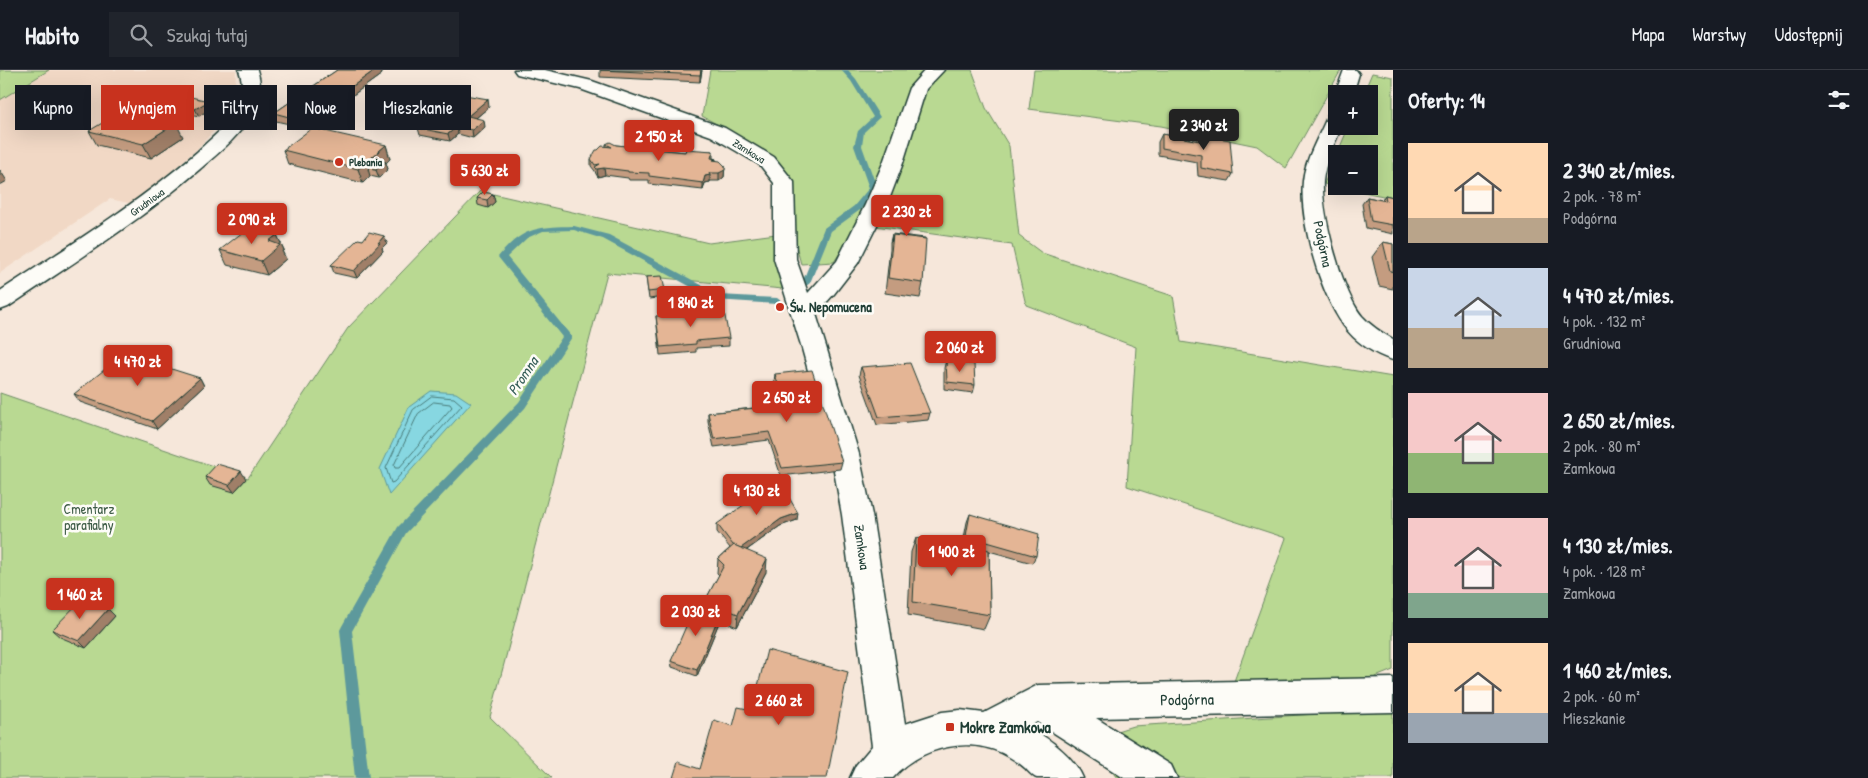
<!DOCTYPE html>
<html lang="pl">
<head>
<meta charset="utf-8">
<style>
	:root { --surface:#171b24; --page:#20242c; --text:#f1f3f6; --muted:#9ea1a6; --line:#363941; --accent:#c8321e }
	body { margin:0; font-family:"Patrick Hand",sans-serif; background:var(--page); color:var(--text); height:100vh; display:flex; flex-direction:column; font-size:19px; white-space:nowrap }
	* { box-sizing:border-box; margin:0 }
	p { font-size:16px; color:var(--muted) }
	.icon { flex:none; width:28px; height:28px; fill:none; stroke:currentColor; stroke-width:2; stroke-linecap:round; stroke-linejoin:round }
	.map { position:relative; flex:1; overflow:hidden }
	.panel { display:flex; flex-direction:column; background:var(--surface); width:475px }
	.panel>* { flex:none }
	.guide { position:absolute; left:15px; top:15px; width:475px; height:45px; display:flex; gap:10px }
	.controls { position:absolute; left:1328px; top:15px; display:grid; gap:10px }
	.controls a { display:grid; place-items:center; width:50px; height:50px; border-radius:0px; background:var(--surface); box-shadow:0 5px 20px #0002; font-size:25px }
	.price { position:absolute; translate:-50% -42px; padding:0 11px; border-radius:5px; background:var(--accent); color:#fff; font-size:16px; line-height:32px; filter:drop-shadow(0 1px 2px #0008) }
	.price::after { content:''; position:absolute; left:50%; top:30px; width:15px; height:11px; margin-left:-8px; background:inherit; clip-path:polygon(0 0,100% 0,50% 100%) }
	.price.current { background:#222; color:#fff }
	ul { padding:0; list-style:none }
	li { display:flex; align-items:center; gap:15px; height:125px; padding:0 15px }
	li span { display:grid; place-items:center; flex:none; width:140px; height:100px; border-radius:0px; color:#555 }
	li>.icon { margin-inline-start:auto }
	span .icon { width:60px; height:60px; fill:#fffc; stroke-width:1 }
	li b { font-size:21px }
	h2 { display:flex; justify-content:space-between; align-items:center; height:60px; padding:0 15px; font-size:21px }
	.tag { padding:0 18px; border-radius:0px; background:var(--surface); box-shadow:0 5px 20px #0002; font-size:18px; line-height:45px }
	.tag.current { background:var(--accent); color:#fff }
	header { display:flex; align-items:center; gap:30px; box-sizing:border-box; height:70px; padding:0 25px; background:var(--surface); border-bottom:1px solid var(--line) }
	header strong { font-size:24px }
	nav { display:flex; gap:28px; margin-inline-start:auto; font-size:18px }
	.search { width:350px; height:45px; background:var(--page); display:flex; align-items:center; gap:12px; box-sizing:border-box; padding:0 18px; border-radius:0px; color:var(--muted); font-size:19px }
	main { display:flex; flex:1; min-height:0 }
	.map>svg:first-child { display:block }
</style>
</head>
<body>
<header>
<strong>Habito</strong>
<div class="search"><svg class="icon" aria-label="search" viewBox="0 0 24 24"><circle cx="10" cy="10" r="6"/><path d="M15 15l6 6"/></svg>Szukaj tutaj</div>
<nav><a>Mapa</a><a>Warstwy</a><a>Udostępnij</a></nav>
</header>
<main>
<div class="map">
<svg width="1393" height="708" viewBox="0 0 1393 708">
	<rect width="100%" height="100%" fill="#f6e7da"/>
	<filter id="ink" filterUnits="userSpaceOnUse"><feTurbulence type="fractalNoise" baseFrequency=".02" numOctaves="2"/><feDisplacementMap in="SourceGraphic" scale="10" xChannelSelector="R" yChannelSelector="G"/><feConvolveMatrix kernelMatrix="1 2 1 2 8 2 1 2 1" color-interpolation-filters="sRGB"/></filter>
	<g filter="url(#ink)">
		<polygon fill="#f1d8c5" points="49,0 236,0 234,39 196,80 133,134 110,129 0,203 0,30"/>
		<g fill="#b9d992" stroke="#6c8b63">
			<polygon points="0,0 49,0 0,30"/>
			<polygon points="710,0 972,0 986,38 1009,76 1019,166 1042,183 1173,226 1181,272 1393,307 1393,600 1368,610 1233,614 1286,468 1127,416 1136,277 1026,235 1012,175 875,156 864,146 834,192 801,194 794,168 793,112 740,67 702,46"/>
			<polygon points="1034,0 1341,0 1286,98 1257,76 1161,56 1029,39"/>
			<polygon points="1372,3 1393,7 1393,128 1324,114 1336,85 1336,116 1369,116 1369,84 1337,84 1349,56 1369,56 1369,24 1363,24"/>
			<polygon points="480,121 709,173 776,164 783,219 607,203 490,647 552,708 0,708 0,323 248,408 348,258"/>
			<polygon points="1393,639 1393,708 1117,708 1088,670 1133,656"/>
		</g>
		<polygon fill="#87d7e1" stroke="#5d999c" points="431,321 456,323 471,333 389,425 380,399 409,337"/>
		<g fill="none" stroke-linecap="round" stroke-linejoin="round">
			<g stroke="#497b79" stroke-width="1">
				<polygon points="432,326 454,328 462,335 394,412 391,413 386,398 413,340"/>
				<polygon points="434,332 450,334 452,337 399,398 395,398 394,395 418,344"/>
			</g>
			<g fill="#5d999c" fill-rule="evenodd">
				<polygon points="841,0 848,0 856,9 880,47 864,62 862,76 877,118 860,140 831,161 810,213 806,216 802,213 824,158 854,136 869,118 854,76 858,61 873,47 851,11"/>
				<path d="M574,156L609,165L720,225L777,228L781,231L777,234L715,230L603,169L574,160L543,161L527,168L507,187L572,267L525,338L406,463L352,561L369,708H355L340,560L342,556L398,457L519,332L562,267L498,187C523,157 537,157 574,156Z"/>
			</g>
			<defs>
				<g id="minor">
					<path d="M239,0H257C262,14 261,27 254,40C242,64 220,82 200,99C140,151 73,193 8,237L0,240V221C67,177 136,135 197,82C210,69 227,57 236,40C243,27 244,14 239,0Z"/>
					<path d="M514,0H545L592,11L725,58L774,87L794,112L796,189L808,223L837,191L865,135L883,93L909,18L925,0H944L926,19L903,93L887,135L858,193L834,224L816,244L859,384L872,445L905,654L942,642L960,640L984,643L1038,615L1393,608V642L1096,648L1171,695L1177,708H1124L1037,652L1028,657C1050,669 1073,685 1083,708C1074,708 1043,708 1037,708C1033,707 1028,701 1025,698C1018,692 1010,687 1002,683C965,666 919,678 893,708H850L856,695L872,676L842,445L831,384L801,275L774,189V113L760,95L711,66L580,19L517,4Z"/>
					<polygon points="1344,0 1356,0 1359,4 1353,24 1336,24 1336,26 1335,24"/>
					<path d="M1336,42V56H1342C1335,73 1325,92 1323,111C1321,143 1342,222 1362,246C1371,256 1382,263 1393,269V290C1375,285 1354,271 1344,256C1320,223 1299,151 1303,111C1305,89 1319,67 1327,47L1329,43Z"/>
				</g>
			</defs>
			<use href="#minor" stroke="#1f3d34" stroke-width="3"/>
			<use href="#minor" fill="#fdfcf7" fill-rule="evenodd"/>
		</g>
		<g fill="#c49c80" stroke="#1f3d34">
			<polygon points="337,0 380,0 382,4 307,58 276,51 274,43"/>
			<polygon points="600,0 702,0 700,12 600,7"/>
			<polygon points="154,30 209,31 212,38 199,46 158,37"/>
			<polygon points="489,37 476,48 485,57 473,68 458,64 450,71 420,65 418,58"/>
			<polygon points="89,61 183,67 151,88 97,75"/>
			<polygon points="1162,64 1197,70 1200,65 1233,104 1229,111 1198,106 1197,92 1158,85 1158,72"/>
			<polygon points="606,74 685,82 713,81 713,88 716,89 716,91 725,96 724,107 719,111 710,111 710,112 705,113 703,120 649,114 649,110 629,110 628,108 605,105 598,107 596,104 595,101 591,96 591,89 606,76"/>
			<polygon points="386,75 390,89 386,93 388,99 379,108 370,106 363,113 288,94 283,80"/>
			<polygon points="493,124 495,132 488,138 478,135 477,128"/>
			<polygon points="1385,125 1393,127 1393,164 1366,158 1362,134 1367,127 1382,130"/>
			<polygon points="892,164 923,213 920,228 885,223 890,179 890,172"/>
			<polygon points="277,165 284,180 282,181 286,189 267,205 227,195 220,180"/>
			<polygon points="384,166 387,173 382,178 383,181 357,208 334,203 331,195 363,170"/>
			<polygon points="1383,172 1393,174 1393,219 1379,216 1372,187"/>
			<polygon points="646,207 665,220 665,227 649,229"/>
			<polygon points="656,246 729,268 729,276 696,278 696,282 660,285"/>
			<polygon points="946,290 975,315 973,323 944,319 944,298"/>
			<polygon points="861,297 930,343 928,350 877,355 859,305"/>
			<polygon points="775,304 842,392 840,399 781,406 769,370 714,377 708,351 708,343 781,335 774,312"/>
			<polygon points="200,308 204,316 157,359 80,332 74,324"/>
			<polygon points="205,407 246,409 234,422 210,415"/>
			<polygon points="970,444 1036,486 1032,493 989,481 990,545 984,559 908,545 911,482 916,468 981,479 963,473 967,452"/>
			<polygon points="797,450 780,456 747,480 766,502 737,557 720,550 697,606 672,597 671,591 705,533 705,531 719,505 717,503 718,489 730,478 717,462 717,454"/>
			<polygon points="108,539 115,546 86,578 60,567 52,560"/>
		</g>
		<g fill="#a07f68" stroke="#1f3d34">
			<polygon points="375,0 380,0 382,4 307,58 304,51"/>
			<polygon points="701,0 702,0 700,12 700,5"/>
			<polygon points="488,29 489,37 470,53 468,46"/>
			<polygon points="209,31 212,38 199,46 195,39"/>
			<polygon points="484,50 485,57 473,68 472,60"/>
			<polygon points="176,53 183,67 151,88 143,74"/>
			<polygon points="457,57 458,64 450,71 448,64"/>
			<polygon points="386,75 390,89 386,93 388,99 379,108 376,100 368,99 370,106 363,113 358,99"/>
			<polygon points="725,96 724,107 719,111 719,103"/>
			<polygon points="604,98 605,105 598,107 597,99"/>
			<polygon points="0,100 7,111 0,115"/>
			<polygon points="710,105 710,112 705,113 703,120 703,113 705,106"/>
			<polygon points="493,124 495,132 488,138 487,130"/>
			<polygon points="277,165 284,180 282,181 286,189 267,205 261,191 269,171"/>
			<polygon points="384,166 387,173 382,178 383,181 357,208 354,201"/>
			<polygon points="200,308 204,316 157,359 152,351"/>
			<polygon points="241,401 246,409 234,422 229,415"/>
			<polygon points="798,443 797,450 780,456 737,487 738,480 781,449"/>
			<polygon points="767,489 766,502 737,557 738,544"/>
			<polygon points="108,539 115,546 86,578 79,571"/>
			<polygon points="720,543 720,550 697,606 697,600"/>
		</g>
		<g fill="#e4b595" stroke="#1f3d34">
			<polygon points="337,0 375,0 304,51 274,43"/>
			<polygon points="600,0 701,0 700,5"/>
			<polygon points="168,22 209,31 195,39 154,30"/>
			<polygon points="459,24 488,29 468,46 484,50 472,60 457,57 448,64 418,58"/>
			<polygon points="122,41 176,53 143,74 89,61"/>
			<polygon points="312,58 386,75 358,99 283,80"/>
			<polygon points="1162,64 1200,71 1200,65 1230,70 1233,104 1201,98 1201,85 1162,78"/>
			<polygon points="610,72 616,75 685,82 686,79 713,81 711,88 716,89 713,90 720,91 725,96 725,100 719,103 709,103 710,105 705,106 703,113 649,106 649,103 628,102 628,101 604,98 597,99 595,97 600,94 595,95 591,89 596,80 598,80 602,76 612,77 606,74"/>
			<polygon points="379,90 386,92 376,100 368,99"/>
			<polygon points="483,122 493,124 487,130 477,128"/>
			<polygon points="1385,125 1393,127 1393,155 1371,151 1367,127 1386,131"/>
			<polygon points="248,158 277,165 269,171 280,175 261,191 220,180"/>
			<polygon points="369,162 384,166 378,173 380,173 354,201 331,195 358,169 363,170"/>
			<polygon points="892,164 925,168 925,169 893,165 891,172"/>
			<polygon points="893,165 926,169 923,213 888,208"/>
			<polygon points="1383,172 1393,174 1393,202 1390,201"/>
			<polygon points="662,206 665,220 648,222 646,207"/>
			<polygon points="724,241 729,268 696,271 696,274 660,277 656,246"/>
			<polygon points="124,284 200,308 152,351 74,324"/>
			<polygon points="946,290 974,294 975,315 947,312"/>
			<polygon points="910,293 930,343 879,347 861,297"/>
			<polygon points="812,300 842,392 782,398 769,362 714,369 708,343 784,335 775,304"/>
			<polygon points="217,394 241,401 229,415 205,407"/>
			<polygon points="766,419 784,419 798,443 781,449 741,478 733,475 717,454"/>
			<polygon points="970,444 1039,464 1036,486 966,466"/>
			<polygon points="916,468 989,480 990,545 913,532"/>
			<polygon points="734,475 767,489 738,544 705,531 724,495 718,489"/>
			<polygon points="82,529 108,539 79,571 52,560"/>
			<polygon points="697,531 705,533 705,537 720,543 697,600 671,591"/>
			<polygon points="767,580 848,602 827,708 673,708 678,692 700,699 714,650 733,656 738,637 752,640"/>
		</g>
	</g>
	<g fill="#c8321e" stroke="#fdfcf7" stroke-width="2">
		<circle cx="339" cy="92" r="5"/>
		<circle cx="780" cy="237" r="5"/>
		<rect x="945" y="652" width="10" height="10" rx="2.5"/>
	</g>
	<g text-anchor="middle" stroke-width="5" stroke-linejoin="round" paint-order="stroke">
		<g font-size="11" fill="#1f3d34" stroke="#fdfcf7">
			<text transform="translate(749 81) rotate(32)" y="4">Zamkowa</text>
			<text transform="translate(147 132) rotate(-36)" y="4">Grudniowa</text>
		</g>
		<g font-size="11" font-weight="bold" fill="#1f3d34" stroke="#fdfcf7" text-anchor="start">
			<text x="349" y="96">Plebania</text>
		</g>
		<g font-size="14" fill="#1f3d34" stroke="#fdfcf7">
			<text transform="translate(1323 174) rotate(78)" y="5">Podgórna</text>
			<text transform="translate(862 477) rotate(82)" y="5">Zamkowa</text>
		</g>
		<g font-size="14" font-weight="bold" fill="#1f3d34" stroke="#fdfcf7" text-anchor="start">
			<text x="790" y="242">Św. Nepomucena</text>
		</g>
		<g font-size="14" fill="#3e5c47" stroke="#fdfcf7">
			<text x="89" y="444">Cmentarz<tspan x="89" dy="16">parafialny</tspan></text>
		</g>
		<g font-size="15" font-style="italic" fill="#345c57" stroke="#fdfcf7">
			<text transform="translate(523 306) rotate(-56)" y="5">Promna</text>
		</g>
		<g font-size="16" fill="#1f3d34" stroke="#fdfcf7">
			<text transform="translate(1187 629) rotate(-1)" y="6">Podgórna</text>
		</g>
		<g font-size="16" font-weight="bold" fill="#1f3d34" stroke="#fdfcf7" text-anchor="start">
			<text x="960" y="663">Mokre Zamkowa</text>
		</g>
	</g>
</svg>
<div class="controls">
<a>+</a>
<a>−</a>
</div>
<b class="price current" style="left:1204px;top:81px">2 340 zł</b>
<b class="price" style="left:659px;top:92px">2 150 zł</b>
<b class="price" style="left:485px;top:126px">5 630 zł</b>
<b class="price" style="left:907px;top:167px">2 230 zł</b>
<b class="price" style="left:252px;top:175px">2 090 zł</b>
<b class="price" style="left:691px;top:258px">1 840 zł</b>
<b class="price" style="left:960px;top:303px">2 060 zł</b>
<b class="price" style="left:138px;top:317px">4 470 zł</b>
<b class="price" style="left:787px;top:353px">2 650 zł</b>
<b class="price" style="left:757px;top:446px">4 130 zł</b>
<b class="price" style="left:952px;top:507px">1 400 zł</b>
<b class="price" style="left:80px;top:550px">1 460 zł</b>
<b class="price" style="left:696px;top:567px">2 030 zł</b>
<b class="price" style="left:779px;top:656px">2 660 zł</b>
<div class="guide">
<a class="tag">Kupno</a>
<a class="tag current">Wynajem</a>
<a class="tag">Filtry</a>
<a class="tag">Nowe</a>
<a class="tag">Mieszkanie</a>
</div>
</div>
<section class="panel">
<h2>Oferty: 14<svg class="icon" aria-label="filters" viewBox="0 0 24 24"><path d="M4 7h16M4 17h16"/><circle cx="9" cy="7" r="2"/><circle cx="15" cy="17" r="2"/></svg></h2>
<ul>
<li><span style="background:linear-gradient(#ffd9b3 75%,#b9a48a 0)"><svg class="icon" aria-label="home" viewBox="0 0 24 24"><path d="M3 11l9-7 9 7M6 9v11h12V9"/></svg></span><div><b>2 340 zł/mies.</b><p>2 pok. · 78 m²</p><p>Podgórna</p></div></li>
<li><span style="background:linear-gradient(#c9d6e8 60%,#b9a48a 0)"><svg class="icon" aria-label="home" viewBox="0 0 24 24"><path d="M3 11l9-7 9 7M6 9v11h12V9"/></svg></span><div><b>4 470 zł/mies.</b><p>4 pok. · 132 m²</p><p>Grudniowa</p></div></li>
<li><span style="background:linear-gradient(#f6c9c9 60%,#8fb573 0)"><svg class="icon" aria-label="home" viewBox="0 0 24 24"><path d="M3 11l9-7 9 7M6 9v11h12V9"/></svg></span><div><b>2 650 zł/mies.</b><p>2 pok. · 80 m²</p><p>Zamkowa</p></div></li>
<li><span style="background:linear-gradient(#f6c9c9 75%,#7fa58c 0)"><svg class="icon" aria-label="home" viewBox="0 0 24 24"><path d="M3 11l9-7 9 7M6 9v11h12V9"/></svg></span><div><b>4 130 zł/mies.</b><p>4 pok. · 128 m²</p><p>Zamkowa</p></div></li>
<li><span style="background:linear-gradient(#ffd9b3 70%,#9aa5b1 0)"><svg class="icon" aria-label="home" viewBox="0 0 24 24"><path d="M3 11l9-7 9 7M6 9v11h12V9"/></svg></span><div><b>1 460 zł/mies.</b><p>2 pok. · 60 m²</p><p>Mieszkanie</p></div></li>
</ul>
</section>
</main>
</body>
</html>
